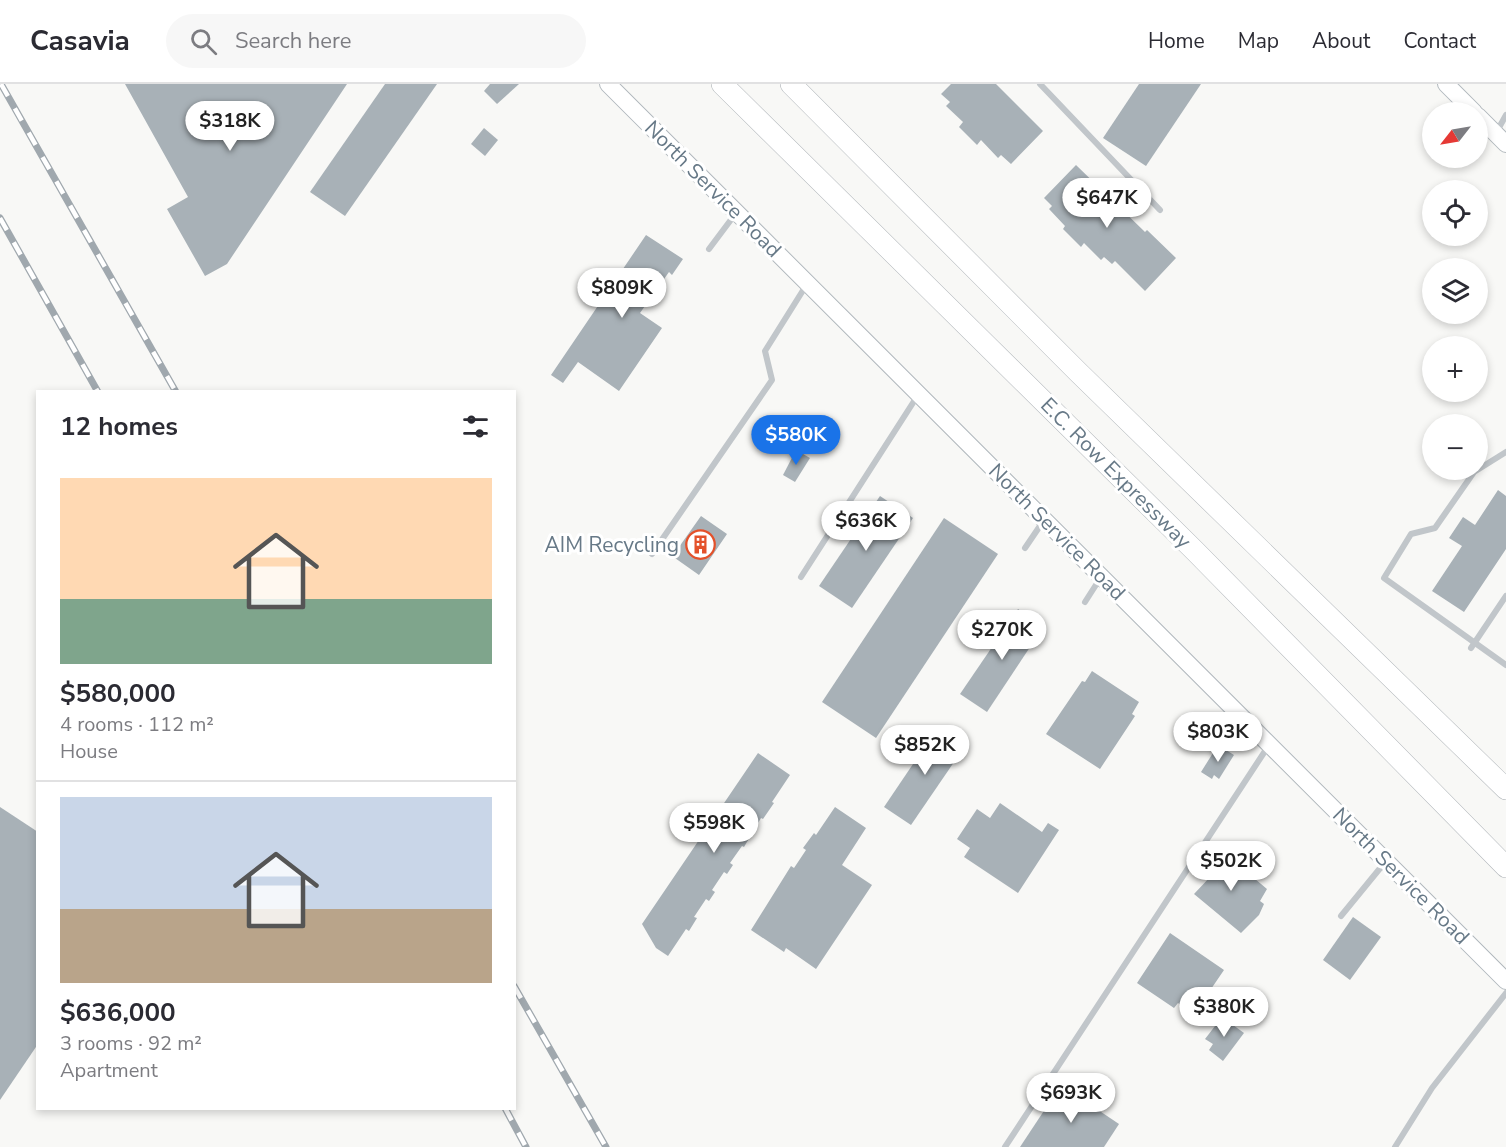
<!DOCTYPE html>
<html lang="en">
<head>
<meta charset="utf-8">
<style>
	:root { --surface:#fff; --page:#f7f7f7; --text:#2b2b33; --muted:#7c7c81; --line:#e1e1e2; --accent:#1a73e8 }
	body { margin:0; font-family:"Nunito Sans",sans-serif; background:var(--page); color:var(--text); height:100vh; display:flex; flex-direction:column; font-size:22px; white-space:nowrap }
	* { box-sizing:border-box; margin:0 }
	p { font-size:20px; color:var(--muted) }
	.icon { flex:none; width:33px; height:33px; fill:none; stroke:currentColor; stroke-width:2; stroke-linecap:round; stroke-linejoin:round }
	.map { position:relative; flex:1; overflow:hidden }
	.details { position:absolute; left:36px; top:306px; width:480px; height:720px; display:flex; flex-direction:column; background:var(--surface); border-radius:0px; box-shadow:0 3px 9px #0003 }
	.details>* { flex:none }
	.needle { width:39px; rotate:239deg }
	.controls { position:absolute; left:1422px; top:18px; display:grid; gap:12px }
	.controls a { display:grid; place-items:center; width:66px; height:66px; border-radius:50%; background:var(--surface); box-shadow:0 3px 9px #0003; font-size:30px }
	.price { position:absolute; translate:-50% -51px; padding:0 14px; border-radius:21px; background:#fff; color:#222; font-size:20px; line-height:39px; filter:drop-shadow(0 2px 3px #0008) }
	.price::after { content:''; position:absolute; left:50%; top:36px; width:18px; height:14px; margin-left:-9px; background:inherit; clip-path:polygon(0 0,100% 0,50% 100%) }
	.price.on { background:var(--accent); color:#fff }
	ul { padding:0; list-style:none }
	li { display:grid; align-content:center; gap:12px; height:318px; padding:0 24px }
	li+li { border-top:2px solid var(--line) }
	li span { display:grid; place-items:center; height:186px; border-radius:0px; color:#555 }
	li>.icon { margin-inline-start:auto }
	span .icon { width:108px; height:108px; fill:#fffc; stroke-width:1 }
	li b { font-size:26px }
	h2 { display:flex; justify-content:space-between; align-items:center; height:72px; padding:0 24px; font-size:26px }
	header { display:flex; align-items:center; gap:36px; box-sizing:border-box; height:84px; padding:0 30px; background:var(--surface); border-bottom:2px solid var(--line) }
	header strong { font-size:28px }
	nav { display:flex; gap:33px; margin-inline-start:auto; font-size:21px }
	.search { width:420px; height:54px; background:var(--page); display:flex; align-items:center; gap:15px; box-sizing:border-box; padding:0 21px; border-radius:33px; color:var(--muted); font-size:22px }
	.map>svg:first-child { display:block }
</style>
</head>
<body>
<header>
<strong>Casavia</strong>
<div class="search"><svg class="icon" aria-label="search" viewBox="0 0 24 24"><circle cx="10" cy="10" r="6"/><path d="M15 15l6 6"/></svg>Search here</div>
<nav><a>Home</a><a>Map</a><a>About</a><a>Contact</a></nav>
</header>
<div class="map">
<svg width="1506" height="1063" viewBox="0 0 1506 1063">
	<rect width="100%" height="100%" fill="#f8f8f6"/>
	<g fill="#a8b1b7">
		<polygon points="125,0 347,0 227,180 205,192 167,125 188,113"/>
		<polygon points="385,0 437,0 345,132 310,108"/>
		<polygon points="490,0 519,0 497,20 484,7"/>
		<polygon points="951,0 996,0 1043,47 1011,80 1001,71 998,74 981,56 977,61 959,43 963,38 946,22 950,18 941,10"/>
		<polygon points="1139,0 1201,0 1146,82 1103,54"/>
		<polygon points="484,44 498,56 485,72 471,60"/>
		<polygon points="1076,81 1145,148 1147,146 1176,174 1145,207 1115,177 1112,180 1104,173 1101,176 1084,159 1081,163 1063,145 1065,142 1049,125 1052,122 1044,114"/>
		<polygon points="646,151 683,175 672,191 669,188 640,229 662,244 619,307 578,278 563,299 551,291"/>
		<polygon points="796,366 810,374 795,398 783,391"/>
		<polygon points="1498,406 1506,412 1506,465 1464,528 1432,507 1462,462 1449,454 1463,433 1475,441"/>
		<polygon points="880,412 913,434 852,524 819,502"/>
		<polygon points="701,432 727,450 699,491 665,467 671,458 679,463"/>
		<polygon points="944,434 998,470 876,654 822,618"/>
		<polygon points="1018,525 1044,542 987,628 960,610"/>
		<polygon points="1092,587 1139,618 1132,630 1135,632 1100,685 1046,650 1082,597 1085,598"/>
		<polygon points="938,643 965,662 911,741 884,723"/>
		<polygon points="1218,661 1234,671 1219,695 1214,691 1212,695 1201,688"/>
		<polygon points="758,669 790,691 772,718 774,719 763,735 761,734 744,763 742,762 730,779 733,781 727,790 724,788 712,806 715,808 709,817 706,815 694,833 697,834 689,847 686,845 668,872 656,864 642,840"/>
		<polygon points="1000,719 1042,748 1048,739 1059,746 1018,809 964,773 970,764 957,755 977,725 990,734"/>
		<polygon points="0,723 38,748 38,960 0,1016"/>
		<polygon points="835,723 866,744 842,781 872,801 816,885 786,864 784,868 751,846 791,782 794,784 806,766 803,764 814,749 816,751"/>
		<polygon points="1218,764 1267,805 1260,817 1264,820 1259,831 1241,849 1194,810 1211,792 1202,784"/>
		<polygon points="1353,833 1381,853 1350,896 1323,876"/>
		<polygon points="1170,849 1224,886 1194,930 1178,919 1174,924 1137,899"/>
		<polygon points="1222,933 1244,949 1223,977 1209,966 1213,960 1205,955"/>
		<polygon points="1061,1001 1119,1040 1104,1063 1020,1063"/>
	</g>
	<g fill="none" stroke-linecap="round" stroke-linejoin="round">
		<defs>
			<g id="secondary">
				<polyline points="608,0 1506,897"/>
				<polyline points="1446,0 1474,28"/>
				<polyline points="1478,32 1506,60"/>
			</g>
			<g id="highway">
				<polyline points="722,0 1195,467 1506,783"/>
				<polyline points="791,0 1078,288 1506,705"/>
			</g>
		</defs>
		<use href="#secondary" stroke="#b1b8bd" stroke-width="18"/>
		<use href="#highway" stroke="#b2b7bb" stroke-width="22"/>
		<g stroke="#c1c6ca" stroke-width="6">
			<polyline points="1040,0 1160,126"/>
			<polyline points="1496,49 1506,31"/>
			<polyline points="709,165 736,129"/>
			<polyline points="1506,368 1474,388 1435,444 1411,450 1384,494 1506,581"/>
			<polyline points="1025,464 1044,436"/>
			<polyline points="652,470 772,296 765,267 807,200"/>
			<polyline points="801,493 918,311"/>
			<polyline points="1085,518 1101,493"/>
			<polyline points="1471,564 1506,512"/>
			<polyline points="1341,832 1386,777"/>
			<polyline points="1005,1063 1269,661"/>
			<polyline points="1395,1063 1432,1004 1506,909"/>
		</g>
		<use href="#secondary" stroke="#fff" stroke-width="16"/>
		<use href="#highway" stroke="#fff" stroke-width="21"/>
		<defs>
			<g id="rail">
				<polyline points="1,0 176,308"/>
				<polyline points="0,134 98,308"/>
				<polyline points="514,902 606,1063"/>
				<polyline points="505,1024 526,1063"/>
			</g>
		</defs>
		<use href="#rail" stroke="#a0a8ae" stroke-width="7"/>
		<use href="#rail" stroke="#fff" stroke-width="4.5" stroke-dasharray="14" stroke-linecap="butt"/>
	</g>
	<defs>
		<symbol id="building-ring" viewBox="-11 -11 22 22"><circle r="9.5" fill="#fff" stroke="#e4512a" stroke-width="1.5"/><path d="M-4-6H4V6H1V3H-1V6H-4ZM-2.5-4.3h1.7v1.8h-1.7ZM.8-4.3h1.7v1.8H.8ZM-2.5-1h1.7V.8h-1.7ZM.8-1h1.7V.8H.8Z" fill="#e4512a"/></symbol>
	</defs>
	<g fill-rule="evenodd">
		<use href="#building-ring" x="684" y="444" width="33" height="33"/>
	</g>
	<g text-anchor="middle" stroke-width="6" stroke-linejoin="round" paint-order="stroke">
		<g font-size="21" fill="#677987" stroke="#fff">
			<text transform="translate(713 105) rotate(45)" y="7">North Service Road</text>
			<text transform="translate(1116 389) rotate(45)" y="7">E.C. Row Expressway</text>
			<text transform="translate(1057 448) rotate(45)" y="7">North Service Road</text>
			<text transform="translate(1401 792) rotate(45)" y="7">North Service Road</text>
		</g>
		<g font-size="21" fill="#677987" stroke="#fff" text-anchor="end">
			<text x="679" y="468">AIM Recycling</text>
		</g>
	</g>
</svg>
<div class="controls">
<a><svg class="needle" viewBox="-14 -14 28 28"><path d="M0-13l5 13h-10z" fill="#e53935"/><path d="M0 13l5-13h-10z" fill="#7c7c81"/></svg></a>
<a><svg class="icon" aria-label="locate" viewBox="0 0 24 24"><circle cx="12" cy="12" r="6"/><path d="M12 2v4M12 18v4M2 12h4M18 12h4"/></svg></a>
<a><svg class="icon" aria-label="layers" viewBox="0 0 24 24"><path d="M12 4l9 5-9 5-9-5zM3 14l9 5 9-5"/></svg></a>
<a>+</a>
<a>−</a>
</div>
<b class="price" style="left:230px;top:68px">$318K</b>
<b class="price" style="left:1107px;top:145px">$647K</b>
<b class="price" style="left:622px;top:235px">$809K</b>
<b class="price on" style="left:796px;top:382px">$580K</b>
<b class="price" style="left:866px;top:468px">$636K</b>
<b class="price" style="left:1002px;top:577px">$270K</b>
<b class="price" style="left:1218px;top:679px">$803K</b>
<b class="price" style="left:925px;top:692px">$852K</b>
<b class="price" style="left:714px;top:770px">$598K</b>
<b class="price" style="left:1231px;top:808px">$502K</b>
<b class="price" style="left:1224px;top:954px">$380K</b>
<b class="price" style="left:1071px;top:1040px">$693K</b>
<section class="details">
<h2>12 homes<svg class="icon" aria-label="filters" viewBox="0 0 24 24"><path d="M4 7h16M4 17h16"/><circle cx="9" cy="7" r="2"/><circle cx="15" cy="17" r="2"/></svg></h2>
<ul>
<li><span style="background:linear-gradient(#ffd9b3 65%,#7fa58c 0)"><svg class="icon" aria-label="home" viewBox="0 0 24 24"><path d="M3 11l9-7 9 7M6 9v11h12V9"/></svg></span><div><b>$580,000</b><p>4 rooms · 112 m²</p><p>House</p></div></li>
<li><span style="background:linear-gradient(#c9d6e8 60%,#b9a48a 0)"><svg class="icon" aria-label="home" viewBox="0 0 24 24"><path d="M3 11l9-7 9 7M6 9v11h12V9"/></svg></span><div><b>$636,000</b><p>3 rooms · 92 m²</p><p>Apartment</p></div></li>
</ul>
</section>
</div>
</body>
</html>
